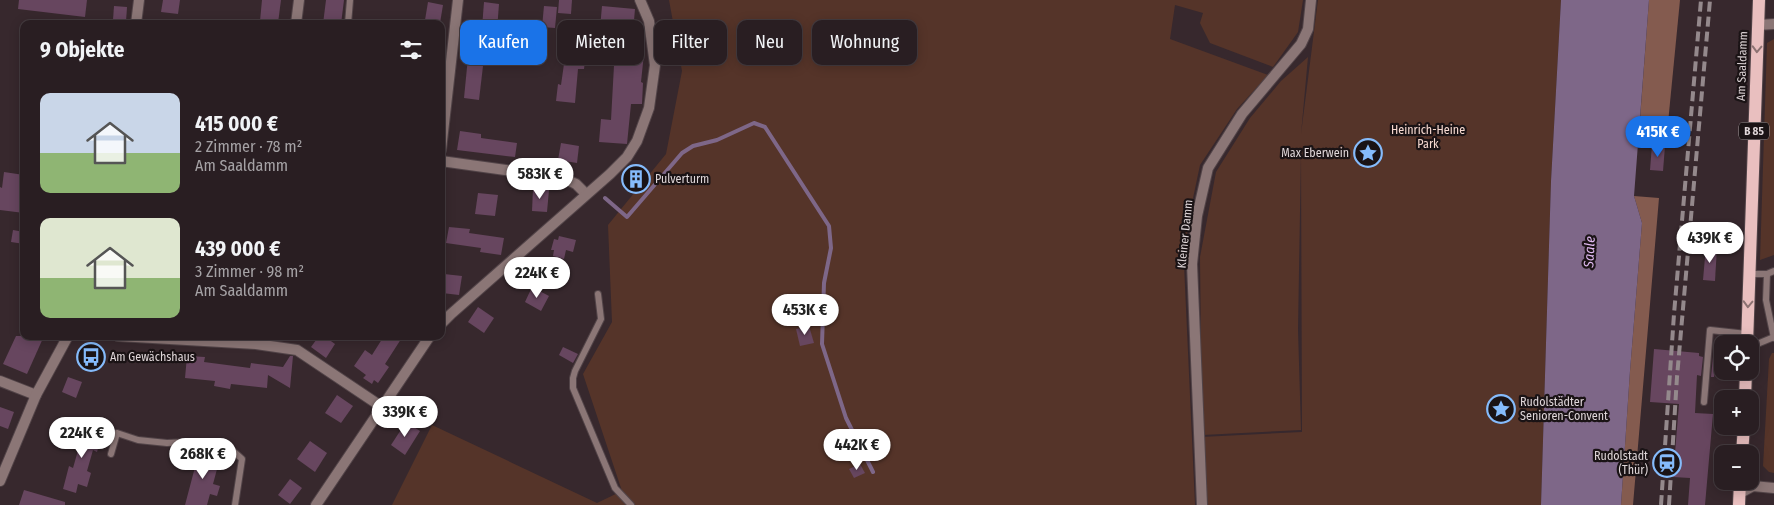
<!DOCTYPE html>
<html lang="de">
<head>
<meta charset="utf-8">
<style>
	:root { --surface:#291e22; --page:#31272a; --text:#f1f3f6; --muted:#a5a2a5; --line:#453c40; --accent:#1a73e8 }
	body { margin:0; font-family:"Fira Sans Condensed",sans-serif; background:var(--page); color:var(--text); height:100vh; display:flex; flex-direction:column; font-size:19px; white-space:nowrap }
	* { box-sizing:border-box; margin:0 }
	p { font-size:16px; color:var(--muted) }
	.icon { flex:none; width:28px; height:28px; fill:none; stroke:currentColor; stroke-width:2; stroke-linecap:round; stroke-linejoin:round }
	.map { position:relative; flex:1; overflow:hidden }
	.sheet { position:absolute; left:20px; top:20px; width:425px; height:320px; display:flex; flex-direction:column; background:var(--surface); border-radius:10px; box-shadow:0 2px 12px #0003,0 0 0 1px var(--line) }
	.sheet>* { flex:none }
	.hud { position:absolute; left:460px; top:20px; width:475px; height:45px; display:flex; gap:10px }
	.buttons { position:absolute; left:1714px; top:335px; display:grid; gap:10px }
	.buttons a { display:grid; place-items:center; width:45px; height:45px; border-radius:10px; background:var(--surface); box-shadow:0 2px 12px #0003,0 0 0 1px var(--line); font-size:25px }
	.price { position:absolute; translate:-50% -42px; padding:0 11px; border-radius:18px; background:#fff; color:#222; font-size:16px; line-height:32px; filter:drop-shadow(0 1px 2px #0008) }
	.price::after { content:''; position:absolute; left:50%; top:30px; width:15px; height:11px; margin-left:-8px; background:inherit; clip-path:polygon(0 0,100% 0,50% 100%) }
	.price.active { background:var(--accent); color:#fff }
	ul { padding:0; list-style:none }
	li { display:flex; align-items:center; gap:15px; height:125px; padding:0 20px }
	li span { display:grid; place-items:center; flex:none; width:140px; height:100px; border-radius:10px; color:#555 }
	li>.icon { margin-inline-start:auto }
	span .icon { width:60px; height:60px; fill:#fffc; stroke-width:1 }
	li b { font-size:21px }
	h2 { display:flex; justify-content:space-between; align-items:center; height:60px; padding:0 20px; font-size:21px }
	.tag { padding:0 18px; border-radius:10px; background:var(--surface); box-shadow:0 2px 12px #0003,0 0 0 1px var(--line); font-size:18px; line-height:45px }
	.tag.active { background:var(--accent); color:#fff }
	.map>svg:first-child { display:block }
</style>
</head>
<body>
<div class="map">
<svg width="1774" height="505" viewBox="0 0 1774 505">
	<rect width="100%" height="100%" fill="#37282d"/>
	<g fill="#553429">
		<polygon points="669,0 1303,0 1298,32 1273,67 1210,43 1200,23 1203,13 1175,5 1170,39 1268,75 1237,109 1200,165 1189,217 1184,265 1195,505 392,505 432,425 597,503 622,491 583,374 612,322 608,225 666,154 682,71"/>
		<polygon points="1318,0 1561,0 1551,181 1541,505 1206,505 1201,437 1302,432 1301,153 1298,330 1301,430 1202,435 1200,257 1216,172 1250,118 1281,81 1308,57 1301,134"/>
		<polygon points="1774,39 1774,255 1760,260 1767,43"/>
		<polygon points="1772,353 1774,353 1774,473 1769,472 1763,466 1769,359"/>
	</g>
	<g fill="#845b4f">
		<polygon points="1649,0 1680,0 1668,123 1640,119"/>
		<polygon points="1634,196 1659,198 1633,505 1621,505 1630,371 1642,223"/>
	</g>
	<polygon fill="#7e6788" points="1561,0 1649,0 1634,196 1642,223 1630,371 1621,505 1541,505 1551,181"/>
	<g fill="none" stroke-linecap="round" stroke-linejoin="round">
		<polyline stroke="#7e6788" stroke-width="4" points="605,198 627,217 682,153 693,146 717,140 754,123 765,127 829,226 831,248 824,283 822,344 846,418 873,472"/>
	</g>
	<g fill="#67465f">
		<polygon points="19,0 87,0 85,17 18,9"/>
		<polygon points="163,0 180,0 178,14 161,12"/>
		<polygon points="262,0 281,0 278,23 260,21"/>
		<polygon points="326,0 344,0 341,24 323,24"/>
		<polygon points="559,0 572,0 571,14 558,13"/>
		<polygon points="428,2 443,5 440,23 425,20"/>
		<polygon points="484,2 499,4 497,30 482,28"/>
		<polygon points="114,6 127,7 126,22 113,20"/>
		<polygon points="544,6 557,7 555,28 542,27"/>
		<polygon points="602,6 635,9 632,43 645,44 641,82 643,83 642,104 631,104 627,144 599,142 601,119 611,120 616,29 600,28"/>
		<polygon points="469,47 485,49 479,100 464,98"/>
		<polygon points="566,50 586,53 584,69 578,69 575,103 556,101 558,84 561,85"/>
		<polygon points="460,131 481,134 481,138 517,143 515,157 457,150"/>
		<polygon points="561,143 579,146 577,163 558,160"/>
		<polygon points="1652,145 1665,146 1663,171 1650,170"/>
		<polygon points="4,172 24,175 24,213 0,210 0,187 2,188"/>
		<polygon points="635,172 644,179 638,187 629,180"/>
		<polygon points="533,189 549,190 547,212 532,211"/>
		<polygon points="478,193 498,195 495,216 475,214"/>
		<polygon points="449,227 470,229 469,233 504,238 501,255 480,252 481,248 446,243"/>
		<polygon points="13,230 24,232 24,244 11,242"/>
		<polygon points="559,236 576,240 573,252 566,250 564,259 553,256 554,250 551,250 554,239 558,240"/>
		<polygon points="1706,246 1717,247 1715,281 1703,280"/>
		<polygon points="444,274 462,276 459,295 442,293"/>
		<polygon points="532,287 549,296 541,311 525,302"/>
		<polygon points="478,307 494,318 484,333 468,322"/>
		<polygon points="809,326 814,343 800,346 796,329"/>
		<polygon points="16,336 44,336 27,374 3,364"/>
		<polygon points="319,336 324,336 335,344 326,358 311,347"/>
		<polygon points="384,336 403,336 385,364 389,367 378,383 374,380 372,384 363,378 366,375 354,366 365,350 372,355"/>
		<polygon points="563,347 578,354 573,363 559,355"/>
		<polygon points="1654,349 1699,353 1699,356 1703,357 1701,376 1697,375 1695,413 1713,414 1705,505 1688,505 1690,478 1673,477 1679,404 1650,402"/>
		<polygon points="187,356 205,357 204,362 250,368 251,363 283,367 290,356 293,356 290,388 268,375 267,388 231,384 230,389 214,386 215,381 185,378"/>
		<polygon points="1713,357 1716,358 1714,377 1711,377"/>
		<polygon points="68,377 82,382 76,398 62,392"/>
		<polygon points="337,395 353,406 341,423 325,413"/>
		<polygon points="0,407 14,412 8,429 0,426"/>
		<polygon points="406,422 420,431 405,455 391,445"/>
		<polygon points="82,423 95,427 93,436 101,438 97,452 93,450 87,471 91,473 87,487 78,484 76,493 63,489 69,466 73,468 79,447 75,446"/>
		<polygon points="310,441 327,453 315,472 297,459"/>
		<polygon points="199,452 220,458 213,484 220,486 217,496 210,494 207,505 185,505"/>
		<polygon points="860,464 865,473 854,478 849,469"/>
		<polygon points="290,479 302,488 290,504 278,495"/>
		<polygon points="24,490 65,502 65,505 19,505"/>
	</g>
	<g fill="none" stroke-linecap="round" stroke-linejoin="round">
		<defs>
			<g id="service">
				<polyline points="348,24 350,0"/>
				<polyline points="1748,274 1767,274 1774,271"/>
				<polyline points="1767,274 1766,300 1774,338"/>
				<polyline points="598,294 601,319 575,371 573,378 573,388 615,488 631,505"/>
				<polyline points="1750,347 1774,337"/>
				<polyline points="1704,402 1710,330 1747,334"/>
				<polyline points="111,454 117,433 138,440 167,443 188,442 204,444 233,451 242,459 235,505"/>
			</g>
			<g id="minor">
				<polyline points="136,24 139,0"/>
				<polyline points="296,24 299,0"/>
				<polyline points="1758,25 1774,24"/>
				<polyline points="441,150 458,0"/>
				<polyline points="441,161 563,178 576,184 586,194"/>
				<polyline points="441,324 451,314 610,174 627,157 637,141 649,108 655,65 649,21 640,0"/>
				<polyline points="118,336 256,344 297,350 382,407"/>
				<polyline points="0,381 36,395"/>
				<polyline points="0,481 36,395 68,336"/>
				<polyline points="1740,493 1753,486 1774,488"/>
				<polyline points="316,505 430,336"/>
				<polyline points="1202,505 1192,264 1197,216 1208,168 1242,114 1301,44 1308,29 1311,0"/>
			</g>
			<g id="primary">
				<polyline points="1747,344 1759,0"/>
				<polyline points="1745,399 1746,371"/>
				<polyline points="1742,454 1744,426"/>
				<polyline points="1739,505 1740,481"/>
			</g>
		</defs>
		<use href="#service" stroke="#524448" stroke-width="8"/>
		<use href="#minor" stroke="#524448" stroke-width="12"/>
		<use href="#primary" stroke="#524448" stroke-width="14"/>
		<use href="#service" stroke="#8b7676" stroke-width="6"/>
		<use href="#minor" stroke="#8b7676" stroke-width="10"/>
		<use href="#primary" stroke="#e9bfbf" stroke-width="12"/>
		<g stroke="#94898c" stroke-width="4" stroke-dasharray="10 5" stroke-linecap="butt">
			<polyline points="1661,505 1674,314 1701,0"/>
			<polyline points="1669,505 1677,377 1710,0"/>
		</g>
	</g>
	<defs><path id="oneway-chevron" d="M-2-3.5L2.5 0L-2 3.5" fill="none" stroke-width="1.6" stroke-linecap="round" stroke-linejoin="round" transform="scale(1.25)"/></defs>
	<g stroke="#8c7272">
		<use href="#oneway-chevron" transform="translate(1757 49) rotate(92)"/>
		<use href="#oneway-chevron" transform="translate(1748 304) rotate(92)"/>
	</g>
	<defs>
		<symbol id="sight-ring" viewBox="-11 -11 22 22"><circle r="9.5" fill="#1a1315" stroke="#85bbfb" stroke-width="1.5"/><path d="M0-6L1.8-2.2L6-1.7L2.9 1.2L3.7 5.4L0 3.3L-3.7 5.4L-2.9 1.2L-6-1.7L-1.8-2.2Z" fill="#85bbfb"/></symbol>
		<symbol id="building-ring" viewBox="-11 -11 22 22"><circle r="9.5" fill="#1a1315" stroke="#85bbfb" stroke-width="1.5"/><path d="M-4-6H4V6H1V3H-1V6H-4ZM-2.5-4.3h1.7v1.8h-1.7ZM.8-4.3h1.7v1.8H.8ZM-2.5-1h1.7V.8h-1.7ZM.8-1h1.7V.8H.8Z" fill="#85bbfb"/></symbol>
		<symbol id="bus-ring" viewBox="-11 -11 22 22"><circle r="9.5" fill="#1a1315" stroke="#85bbfb" stroke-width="1.5"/><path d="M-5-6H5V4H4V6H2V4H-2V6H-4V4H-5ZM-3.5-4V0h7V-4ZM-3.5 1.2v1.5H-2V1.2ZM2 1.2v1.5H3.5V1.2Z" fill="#85bbfb"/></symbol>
		<symbol id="station-ring" viewBox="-11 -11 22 22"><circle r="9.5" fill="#1a1315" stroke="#85bbfb" stroke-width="1.5"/><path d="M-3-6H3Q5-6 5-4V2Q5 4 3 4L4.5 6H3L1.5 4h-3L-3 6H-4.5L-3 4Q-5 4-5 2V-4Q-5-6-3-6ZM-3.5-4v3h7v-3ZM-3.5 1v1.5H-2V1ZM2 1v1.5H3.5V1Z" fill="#85bbfb"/></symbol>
	</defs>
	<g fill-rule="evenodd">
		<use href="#sight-ring" x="1352" y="137" width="32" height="32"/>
		<use href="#building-ring" x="620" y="163" width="32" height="32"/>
		<use href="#bus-ring" x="75" y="341" width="32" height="32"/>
		<use href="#sight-ring" x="1485" y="393" width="32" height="32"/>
		<use href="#station-ring" x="1651" y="447" width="32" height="32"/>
	</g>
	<g text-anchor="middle" stroke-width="4.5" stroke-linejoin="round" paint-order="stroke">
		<rect fill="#1a1315" stroke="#a49c9e" stroke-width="1" x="1739" y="122.5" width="30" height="17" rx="4"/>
		<g font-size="11" font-weight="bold" fill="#dfd6d8">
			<text x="1754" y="135">B 85</text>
		</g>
		<g font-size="12" fill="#dfd6d8" stroke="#1a1315">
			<text transform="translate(1742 66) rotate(-88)" y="4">Am Saaldamm</text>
			<text transform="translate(1185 234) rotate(-84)" y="4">Kleiner Damm</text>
		</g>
		<g font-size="12" fill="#f7dad1" stroke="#1a1315">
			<text x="1428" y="134">Heinrich-Heine<tspan x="1428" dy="14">Park</tspan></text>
		</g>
		<g font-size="12" fill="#dfd6d8" stroke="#1a1315" text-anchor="start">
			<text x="1349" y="157" text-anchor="end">Max Eberwein</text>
			<text x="655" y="183">Pulverturm</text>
			<text x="110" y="361">Am Gewächshaus</text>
			<text x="1520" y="406">Rudolstädter<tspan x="1520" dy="14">Senioren-Convent</tspan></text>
			<text x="1648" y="460" text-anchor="end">Rudolstadt<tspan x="1648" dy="14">(Thür)</tspan></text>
		</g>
		<g font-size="14" font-style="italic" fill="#e2bbf3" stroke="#1a1315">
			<text transform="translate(1589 252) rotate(-87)" y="5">Saale</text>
		</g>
	</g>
</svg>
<div class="buttons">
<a><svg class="icon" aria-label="locate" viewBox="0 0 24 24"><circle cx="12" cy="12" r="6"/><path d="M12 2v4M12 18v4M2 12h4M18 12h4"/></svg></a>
<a>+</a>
<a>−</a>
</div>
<b class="price active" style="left:1658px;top:158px">415K €</b>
<b class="price" style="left:540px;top:200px">583K €</b>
<b class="price" style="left:1710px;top:264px">439K €</b>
<b class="price" style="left:537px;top:299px">224K €</b>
<b class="price" style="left:805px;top:336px">453K €</b>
<b class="price" style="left:405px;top:438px">339K €</b>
<b class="price" style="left:82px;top:459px">224K €</b>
<b class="price" style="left:857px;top:471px">442K €</b>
<b class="price" style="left:203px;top:480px">268K €</b>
<div class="hud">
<a class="tag active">Kaufen</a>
<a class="tag">Mieten</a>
<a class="tag">Filter</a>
<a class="tag">Neu</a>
<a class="tag">Wohnung</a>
</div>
<section class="sheet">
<h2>9 Objekte<svg class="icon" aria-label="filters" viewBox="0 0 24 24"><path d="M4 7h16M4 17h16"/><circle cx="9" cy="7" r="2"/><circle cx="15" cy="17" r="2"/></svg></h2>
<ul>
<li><span style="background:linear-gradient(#c9d6e8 60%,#8fb573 0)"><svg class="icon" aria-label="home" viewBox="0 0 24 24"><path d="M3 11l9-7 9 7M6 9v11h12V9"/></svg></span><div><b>415 000 €</b><p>2 Zimmer · 78 m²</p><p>Am Saaldamm</p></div></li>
<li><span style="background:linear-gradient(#dfe7d0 60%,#8fb573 0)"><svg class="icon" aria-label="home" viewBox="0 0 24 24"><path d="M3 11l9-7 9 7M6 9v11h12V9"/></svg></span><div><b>439 000 €</b><p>3 Zimmer · 98 m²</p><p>Am Saaldamm</p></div></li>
</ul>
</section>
</div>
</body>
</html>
